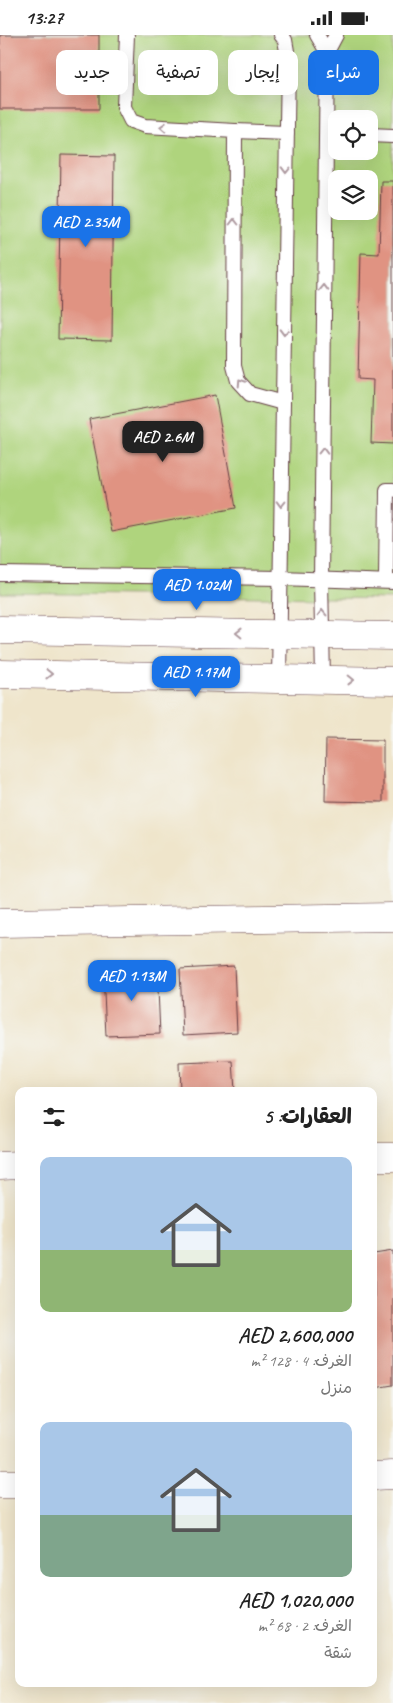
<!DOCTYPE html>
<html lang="ar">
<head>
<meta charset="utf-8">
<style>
	:root { --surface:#fff; --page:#f2f2f2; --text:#222; --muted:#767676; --accent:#1a73e8 }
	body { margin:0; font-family:Caveat,"Playpen Sans Arabic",sans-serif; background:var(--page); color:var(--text); direction:rtl; height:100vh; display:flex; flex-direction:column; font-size:19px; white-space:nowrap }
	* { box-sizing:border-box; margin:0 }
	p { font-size:16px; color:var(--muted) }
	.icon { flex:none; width:28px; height:28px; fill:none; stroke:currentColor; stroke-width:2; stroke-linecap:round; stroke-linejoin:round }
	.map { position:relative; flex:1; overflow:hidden; direction:ltr }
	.sheet { position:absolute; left:15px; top:1052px; width:362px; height:600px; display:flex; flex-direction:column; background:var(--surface); border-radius:10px; box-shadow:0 5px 20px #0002; direction:rtl }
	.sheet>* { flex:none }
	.hud { position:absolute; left:15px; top:15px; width:364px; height:45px; direction:rtl; display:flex; gap:10px }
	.controls { position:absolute; left:328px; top:75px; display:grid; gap:10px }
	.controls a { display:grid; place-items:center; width:50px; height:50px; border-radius:10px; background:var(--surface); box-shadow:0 5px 20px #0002; font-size:25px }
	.price { position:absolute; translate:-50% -42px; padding:0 11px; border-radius:10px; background:var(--accent); color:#fff; font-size:16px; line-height:32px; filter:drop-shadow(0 1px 2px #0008) }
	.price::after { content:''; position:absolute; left:50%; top:30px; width:15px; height:11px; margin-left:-8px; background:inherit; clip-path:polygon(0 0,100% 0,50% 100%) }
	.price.current { background:#222; color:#fff }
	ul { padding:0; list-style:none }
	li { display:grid; align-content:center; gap:10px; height:265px; padding:0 25px }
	li span { display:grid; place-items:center; height:155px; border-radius:10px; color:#555 }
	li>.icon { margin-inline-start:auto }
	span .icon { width:90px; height:90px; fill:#fffc; stroke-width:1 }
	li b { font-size:21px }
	h2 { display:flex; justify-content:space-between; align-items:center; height:60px; padding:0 25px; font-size:21px }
	.pill { padding:0 18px; border-radius:10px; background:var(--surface); box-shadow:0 5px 20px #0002; font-size:18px; line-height:45px }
	.pill.current { background:var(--accent); color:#fff }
	.status { display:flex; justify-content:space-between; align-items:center; height:35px; padding:0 25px; background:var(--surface); direction:ltr }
	.status svg { height:14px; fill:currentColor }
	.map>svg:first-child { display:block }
</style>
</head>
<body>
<div class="status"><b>13:27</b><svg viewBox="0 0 49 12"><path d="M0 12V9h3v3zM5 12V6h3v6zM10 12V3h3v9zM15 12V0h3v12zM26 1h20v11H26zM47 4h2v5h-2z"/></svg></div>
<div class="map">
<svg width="393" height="1668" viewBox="0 0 393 1668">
	<rect width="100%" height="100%" fill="#f6f6f2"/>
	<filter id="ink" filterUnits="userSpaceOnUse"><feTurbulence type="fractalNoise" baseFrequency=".02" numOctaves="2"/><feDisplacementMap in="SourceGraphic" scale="10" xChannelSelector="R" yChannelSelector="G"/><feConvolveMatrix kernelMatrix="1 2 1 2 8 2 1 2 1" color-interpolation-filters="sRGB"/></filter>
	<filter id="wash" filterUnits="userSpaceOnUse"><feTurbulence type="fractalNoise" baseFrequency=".0096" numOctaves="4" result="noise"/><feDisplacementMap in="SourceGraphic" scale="20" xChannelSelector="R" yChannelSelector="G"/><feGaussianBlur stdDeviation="1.12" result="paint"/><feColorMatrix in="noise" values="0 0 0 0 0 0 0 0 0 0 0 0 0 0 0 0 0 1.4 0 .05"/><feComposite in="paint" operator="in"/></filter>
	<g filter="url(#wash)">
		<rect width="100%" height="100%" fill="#efe5cb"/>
		<path fill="#afd47d" stroke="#7c7a54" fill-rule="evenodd" d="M0,0H393V564L0,558ZM336,84H369V116H336ZM336,144H369V176H336Z"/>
		<g id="blocks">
			<g fill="#e09382">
				<rect x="0" y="0" width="99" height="74"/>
				<polygon points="61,120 114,121 112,305 58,304"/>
				<polygon points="381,146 393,146 393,409 371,408 373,345 358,344 361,218 379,219"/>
				<polygon points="215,360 236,473 111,497 89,384"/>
				<polygon points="326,704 383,705 383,767 325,766"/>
				<polygon points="234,931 237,997 183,1000 180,934"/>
				<polygon points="157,932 160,999 106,1001 103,935"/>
				<polygon points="233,1026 235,1056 180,1056 179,1028"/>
				<polygon points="393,1216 393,1350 374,1353 374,1219"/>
			</g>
		</g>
	</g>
	<g filter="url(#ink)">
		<use href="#blocks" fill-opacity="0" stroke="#633d43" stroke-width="1"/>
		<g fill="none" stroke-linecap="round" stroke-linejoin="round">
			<defs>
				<g id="lane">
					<polyline points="127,0 124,72 131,86 145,91 235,96 234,331 238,346 250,359 283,368"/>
					<polyline points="317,0 327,17"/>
					<polyline points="235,96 287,98"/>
					<polyline points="369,100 393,101"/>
					<polyline points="0,539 280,543 393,547"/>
					<polyline points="386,546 387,455 393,455"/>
					<polyline points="279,644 288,22 285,5 281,0"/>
					<polyline points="323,645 321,545 327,17 336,0"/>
				</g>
				<g id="street">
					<polyline points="0,888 393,882"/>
					<polyline points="374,1122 393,1122"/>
					<polyline points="0,1131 19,1130"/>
					<polyline points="374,1441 393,1440"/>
					<polyline points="0,1449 19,1449"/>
				</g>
				<g id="secondary">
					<polyline points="0,595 393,601"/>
					<polyline points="0,639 393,646"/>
				</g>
			</defs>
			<use href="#lane" stroke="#633d43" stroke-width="16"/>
			<use href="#street" stroke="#633d43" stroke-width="29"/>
			<use href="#secondary" stroke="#633d43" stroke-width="29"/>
			<use href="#lane" stroke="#fff" stroke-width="14"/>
			<use href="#street" stroke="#fff" stroke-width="28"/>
			<use href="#secondary" stroke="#fff" stroke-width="28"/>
		</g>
		<defs><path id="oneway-chevron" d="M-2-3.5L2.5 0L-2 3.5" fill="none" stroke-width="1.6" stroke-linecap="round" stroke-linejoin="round" transform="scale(1.25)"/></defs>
		<g stroke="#ae9aa0">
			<use href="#oneway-chevron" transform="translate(163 92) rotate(-177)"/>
			<use href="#oneway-chevron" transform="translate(286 135) rotate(91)"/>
			<use href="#oneway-chevron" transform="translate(234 187) rotate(-90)"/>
			<use href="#oneway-chevron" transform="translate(324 253) rotate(-89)"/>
			<use href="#oneway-chevron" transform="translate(284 297) rotate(91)"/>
			<use href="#oneway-chevron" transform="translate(241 347) rotate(-123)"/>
			<use href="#oneway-chevron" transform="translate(323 416) rotate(-89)"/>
			<use href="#oneway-chevron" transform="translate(281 469) rotate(91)"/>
			<use href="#oneway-chevron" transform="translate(322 578) rotate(-91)"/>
			<use href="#oneway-chevron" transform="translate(239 598) rotate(-179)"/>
			<use href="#oneway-chevron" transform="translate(49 639) rotate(1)"/>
			<use href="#oneway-chevron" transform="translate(351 645) rotate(1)"/>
		</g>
	</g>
</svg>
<div class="controls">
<a><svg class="icon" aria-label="locate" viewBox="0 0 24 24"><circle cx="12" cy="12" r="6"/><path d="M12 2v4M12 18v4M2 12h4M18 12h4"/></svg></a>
<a><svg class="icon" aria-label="layers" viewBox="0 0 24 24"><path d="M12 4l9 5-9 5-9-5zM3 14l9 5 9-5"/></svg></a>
</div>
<b class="price" style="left:86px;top:213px">AED 2.35M</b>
<b class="price current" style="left:163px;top:428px">AED 2.6M</b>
<b class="price" style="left:197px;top:576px">AED 1.02M</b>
<b class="price" style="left:196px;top:663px">AED 1.17M</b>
<b class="price" style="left:132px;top:967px">AED 1.13M</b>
<div class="hud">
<a class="pill current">شراء</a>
<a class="pill">إيجار</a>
<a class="pill">تصفية</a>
<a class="pill">جديد</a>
</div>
<section class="sheet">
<h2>العقارات: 5<svg class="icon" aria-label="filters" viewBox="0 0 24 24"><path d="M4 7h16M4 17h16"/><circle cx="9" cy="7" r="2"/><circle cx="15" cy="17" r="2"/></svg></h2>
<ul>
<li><span style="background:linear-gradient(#a9c7e8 60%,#8fb573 0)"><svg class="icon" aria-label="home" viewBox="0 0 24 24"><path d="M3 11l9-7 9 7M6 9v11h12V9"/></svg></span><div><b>AED 2,600,000</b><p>الغرف: 4 · 128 m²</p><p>منزل</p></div></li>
<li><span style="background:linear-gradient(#a9c7e8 60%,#7fa58c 0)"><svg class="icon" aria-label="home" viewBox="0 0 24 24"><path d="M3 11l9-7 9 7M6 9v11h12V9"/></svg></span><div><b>AED 1,020,000</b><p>الغرف: 2 · 68 m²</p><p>شقة</p></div></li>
</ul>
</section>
</div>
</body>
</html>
